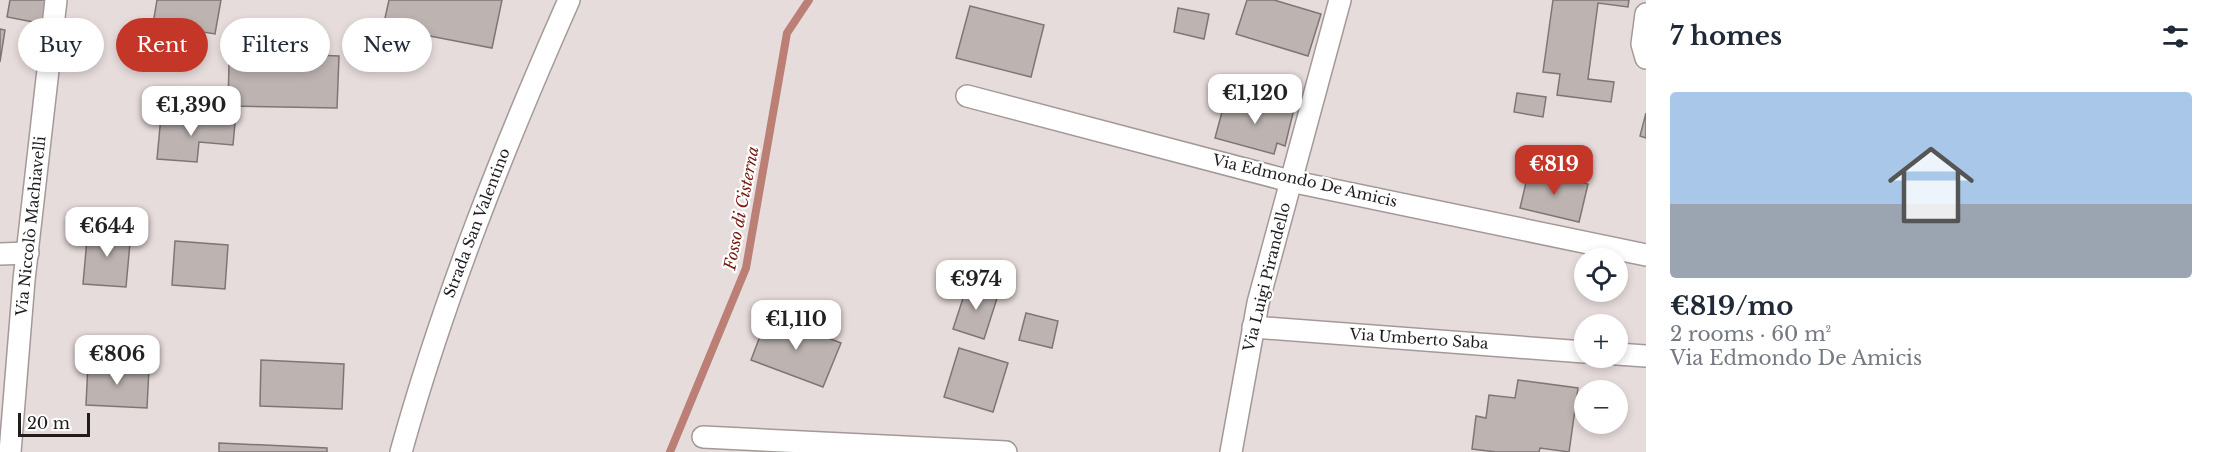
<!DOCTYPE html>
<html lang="en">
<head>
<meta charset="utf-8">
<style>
	:root { --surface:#fff; --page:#f2f2f3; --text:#1f2937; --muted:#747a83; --accent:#c33628 }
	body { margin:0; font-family:"Libre Baskerville",serif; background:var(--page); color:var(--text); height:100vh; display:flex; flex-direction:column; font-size:22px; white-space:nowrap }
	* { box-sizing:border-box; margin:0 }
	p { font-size:20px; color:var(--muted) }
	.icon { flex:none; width:33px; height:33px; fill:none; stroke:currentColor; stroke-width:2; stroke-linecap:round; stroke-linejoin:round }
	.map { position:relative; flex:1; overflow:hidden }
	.panel { display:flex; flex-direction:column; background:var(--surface); width:570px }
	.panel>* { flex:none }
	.guide { position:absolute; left:18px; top:18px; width:570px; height:54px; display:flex; gap:12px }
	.controls { position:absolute; left:1574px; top:248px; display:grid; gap:12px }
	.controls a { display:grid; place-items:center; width:54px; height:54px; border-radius:50%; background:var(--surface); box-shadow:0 3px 9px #0003; font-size:30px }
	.scale { position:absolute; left:18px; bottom:15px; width:72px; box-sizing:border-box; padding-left:6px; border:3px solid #1f1c1b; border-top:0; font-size:16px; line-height:21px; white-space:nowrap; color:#1f1c1b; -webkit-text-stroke:4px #fff; paint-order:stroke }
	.price { position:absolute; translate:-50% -51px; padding:0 14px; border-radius:12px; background:#fff; color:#222; font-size:20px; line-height:39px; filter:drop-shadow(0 2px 3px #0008) }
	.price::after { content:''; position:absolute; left:50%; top:36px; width:18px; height:14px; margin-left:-9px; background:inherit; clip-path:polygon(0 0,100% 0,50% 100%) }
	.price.active { background:var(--accent); color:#fff }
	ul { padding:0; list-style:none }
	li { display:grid; align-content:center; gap:12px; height:318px; padding:0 24px }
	li span { display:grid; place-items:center; height:186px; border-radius:6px; color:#555 }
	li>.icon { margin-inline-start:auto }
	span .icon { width:108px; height:108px; fill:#fffc; stroke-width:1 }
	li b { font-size:26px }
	h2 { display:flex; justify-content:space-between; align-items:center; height:72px; padding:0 24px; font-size:26px }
	.pill { padding:0 21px; border-radius:27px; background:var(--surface); box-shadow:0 3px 9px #0003; font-size:21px; line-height:54px }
	.pill.active { background:var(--accent); color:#fff }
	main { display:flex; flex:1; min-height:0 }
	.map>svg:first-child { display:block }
</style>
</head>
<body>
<main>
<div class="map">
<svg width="1646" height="452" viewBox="0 0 1646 452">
	<rect width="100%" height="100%" fill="#e6dcdb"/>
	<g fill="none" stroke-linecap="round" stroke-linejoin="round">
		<polyline stroke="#bc7f75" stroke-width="8" points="670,452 746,268 787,33 809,0"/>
	</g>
	<g fill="#bdb4b2" stroke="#7e7675" stroke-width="1.5">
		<polygon points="10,0 48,0 44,24 7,17"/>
		<polygon points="157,0 221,0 215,34 153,24"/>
		<polygon points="389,0 502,0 492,48 383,27"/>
		<polygon points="1247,0 1274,0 1321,14 1308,56 1236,34"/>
		<polygon points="1553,0 1629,0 1628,7 1598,3 1588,79 1614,82 1611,102 1557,95 1560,74 1543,72"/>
		<polygon points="970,6 1044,25 1031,77 956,58"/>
		<polygon points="1178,8 1209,14 1204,39 1174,32"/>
		<polygon points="0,29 5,30 0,62"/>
		<polygon points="313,55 339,56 337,108 228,106 229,63 313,64"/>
		<polygon points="1517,93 1546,97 1543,117 1514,112"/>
		<polygon points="1259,100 1294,109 1285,146 1277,143 1274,154 1215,138 1225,101 1257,109"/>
		<polygon points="1646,113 1646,138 1640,136"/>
		<polygon points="161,116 235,123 233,145 199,142 197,162 157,159"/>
		<polygon points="1529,170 1588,184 1579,222 1520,208"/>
		<polygon points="88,228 131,232 126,287 83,284"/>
		<polygon points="175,241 228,245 225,289 172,285"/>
		<polygon points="968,283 999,292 984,339 953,329"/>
		<polygon points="1026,313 1058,321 1052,348 1019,340"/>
		<polygon points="768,315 841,343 823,387 751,360"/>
		<polygon points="959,348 1008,363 993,412 944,397"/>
		<polygon points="261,360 344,364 342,409 260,406"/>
		<polygon points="88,364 149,368 147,408 86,405"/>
		<polygon points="1518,380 1578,388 1569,452 1540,448 1539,452 1496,452 1472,449 1476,416 1486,418 1489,395 1515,398"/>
		<polygon points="219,443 327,448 327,452 219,452"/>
	</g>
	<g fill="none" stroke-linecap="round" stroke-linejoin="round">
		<defs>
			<g id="minor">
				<polyline points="1646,14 1642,44 1646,58"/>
				<polyline points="967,96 1290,181 1646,255"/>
				<polyline points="0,254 28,253"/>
				<polyline points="1253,327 1584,352"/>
				<polyline points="1617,354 1646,356"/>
				<polyline points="703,437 1006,452"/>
				<polyline points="10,452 24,280 56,0"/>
				<path d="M401,452C444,297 504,147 569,0"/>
				<polyline points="1231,452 1258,303 1340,0"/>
			</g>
		</defs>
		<use href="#minor" stroke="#a39a98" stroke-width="24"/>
		<use href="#minor" stroke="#fff" stroke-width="21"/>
	</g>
	<g text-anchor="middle" stroke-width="4.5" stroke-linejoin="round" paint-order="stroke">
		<g font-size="15" fill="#1f1c1b" stroke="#fff">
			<text transform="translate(1305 181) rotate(13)" y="5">Via Edmondo De Amicis</text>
			<text transform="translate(477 223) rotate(-69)" y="5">Strada San Valentino</text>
			<text transform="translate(31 226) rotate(-84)" y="5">Via Niccolò Machiavelli</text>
			<text transform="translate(1267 277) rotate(-76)" y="5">Via Luigi Pirandello</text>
			<text transform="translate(1419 339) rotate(4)" y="5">Via Umberto Saba</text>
		</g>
		<g font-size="16" font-style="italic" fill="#79170e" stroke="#fff">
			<text transform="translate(741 208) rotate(-79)" y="6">Fosso di Cisterna</text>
		</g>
	</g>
</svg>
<div class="controls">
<a><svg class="icon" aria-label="locate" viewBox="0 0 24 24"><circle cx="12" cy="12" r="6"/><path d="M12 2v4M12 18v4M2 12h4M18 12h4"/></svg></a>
<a>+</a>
<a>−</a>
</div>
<div class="scale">20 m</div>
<b class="price" style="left:1255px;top:125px">€1,120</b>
<b class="price" style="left:191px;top:137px">€1,390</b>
<b class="price active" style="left:1554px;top:196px">€819</b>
<b class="price" style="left:107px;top:258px">€644</b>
<b class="price" style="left:976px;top:311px">€974</b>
<b class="price" style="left:796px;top:351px">€1,110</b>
<b class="price" style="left:117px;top:386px">€806</b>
<div class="guide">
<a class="pill">Buy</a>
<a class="pill active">Rent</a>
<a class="pill">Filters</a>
<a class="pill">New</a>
</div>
</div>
<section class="panel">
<h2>7 homes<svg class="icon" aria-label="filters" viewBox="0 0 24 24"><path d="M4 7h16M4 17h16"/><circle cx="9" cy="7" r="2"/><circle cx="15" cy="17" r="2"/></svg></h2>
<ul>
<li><span style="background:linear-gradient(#a9c7e8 60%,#9aa5b1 0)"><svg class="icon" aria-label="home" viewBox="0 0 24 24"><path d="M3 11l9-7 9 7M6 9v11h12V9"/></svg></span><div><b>€819/mo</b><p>2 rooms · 60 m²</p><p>Via Edmondo De Amicis</p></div></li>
</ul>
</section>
</main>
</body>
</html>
